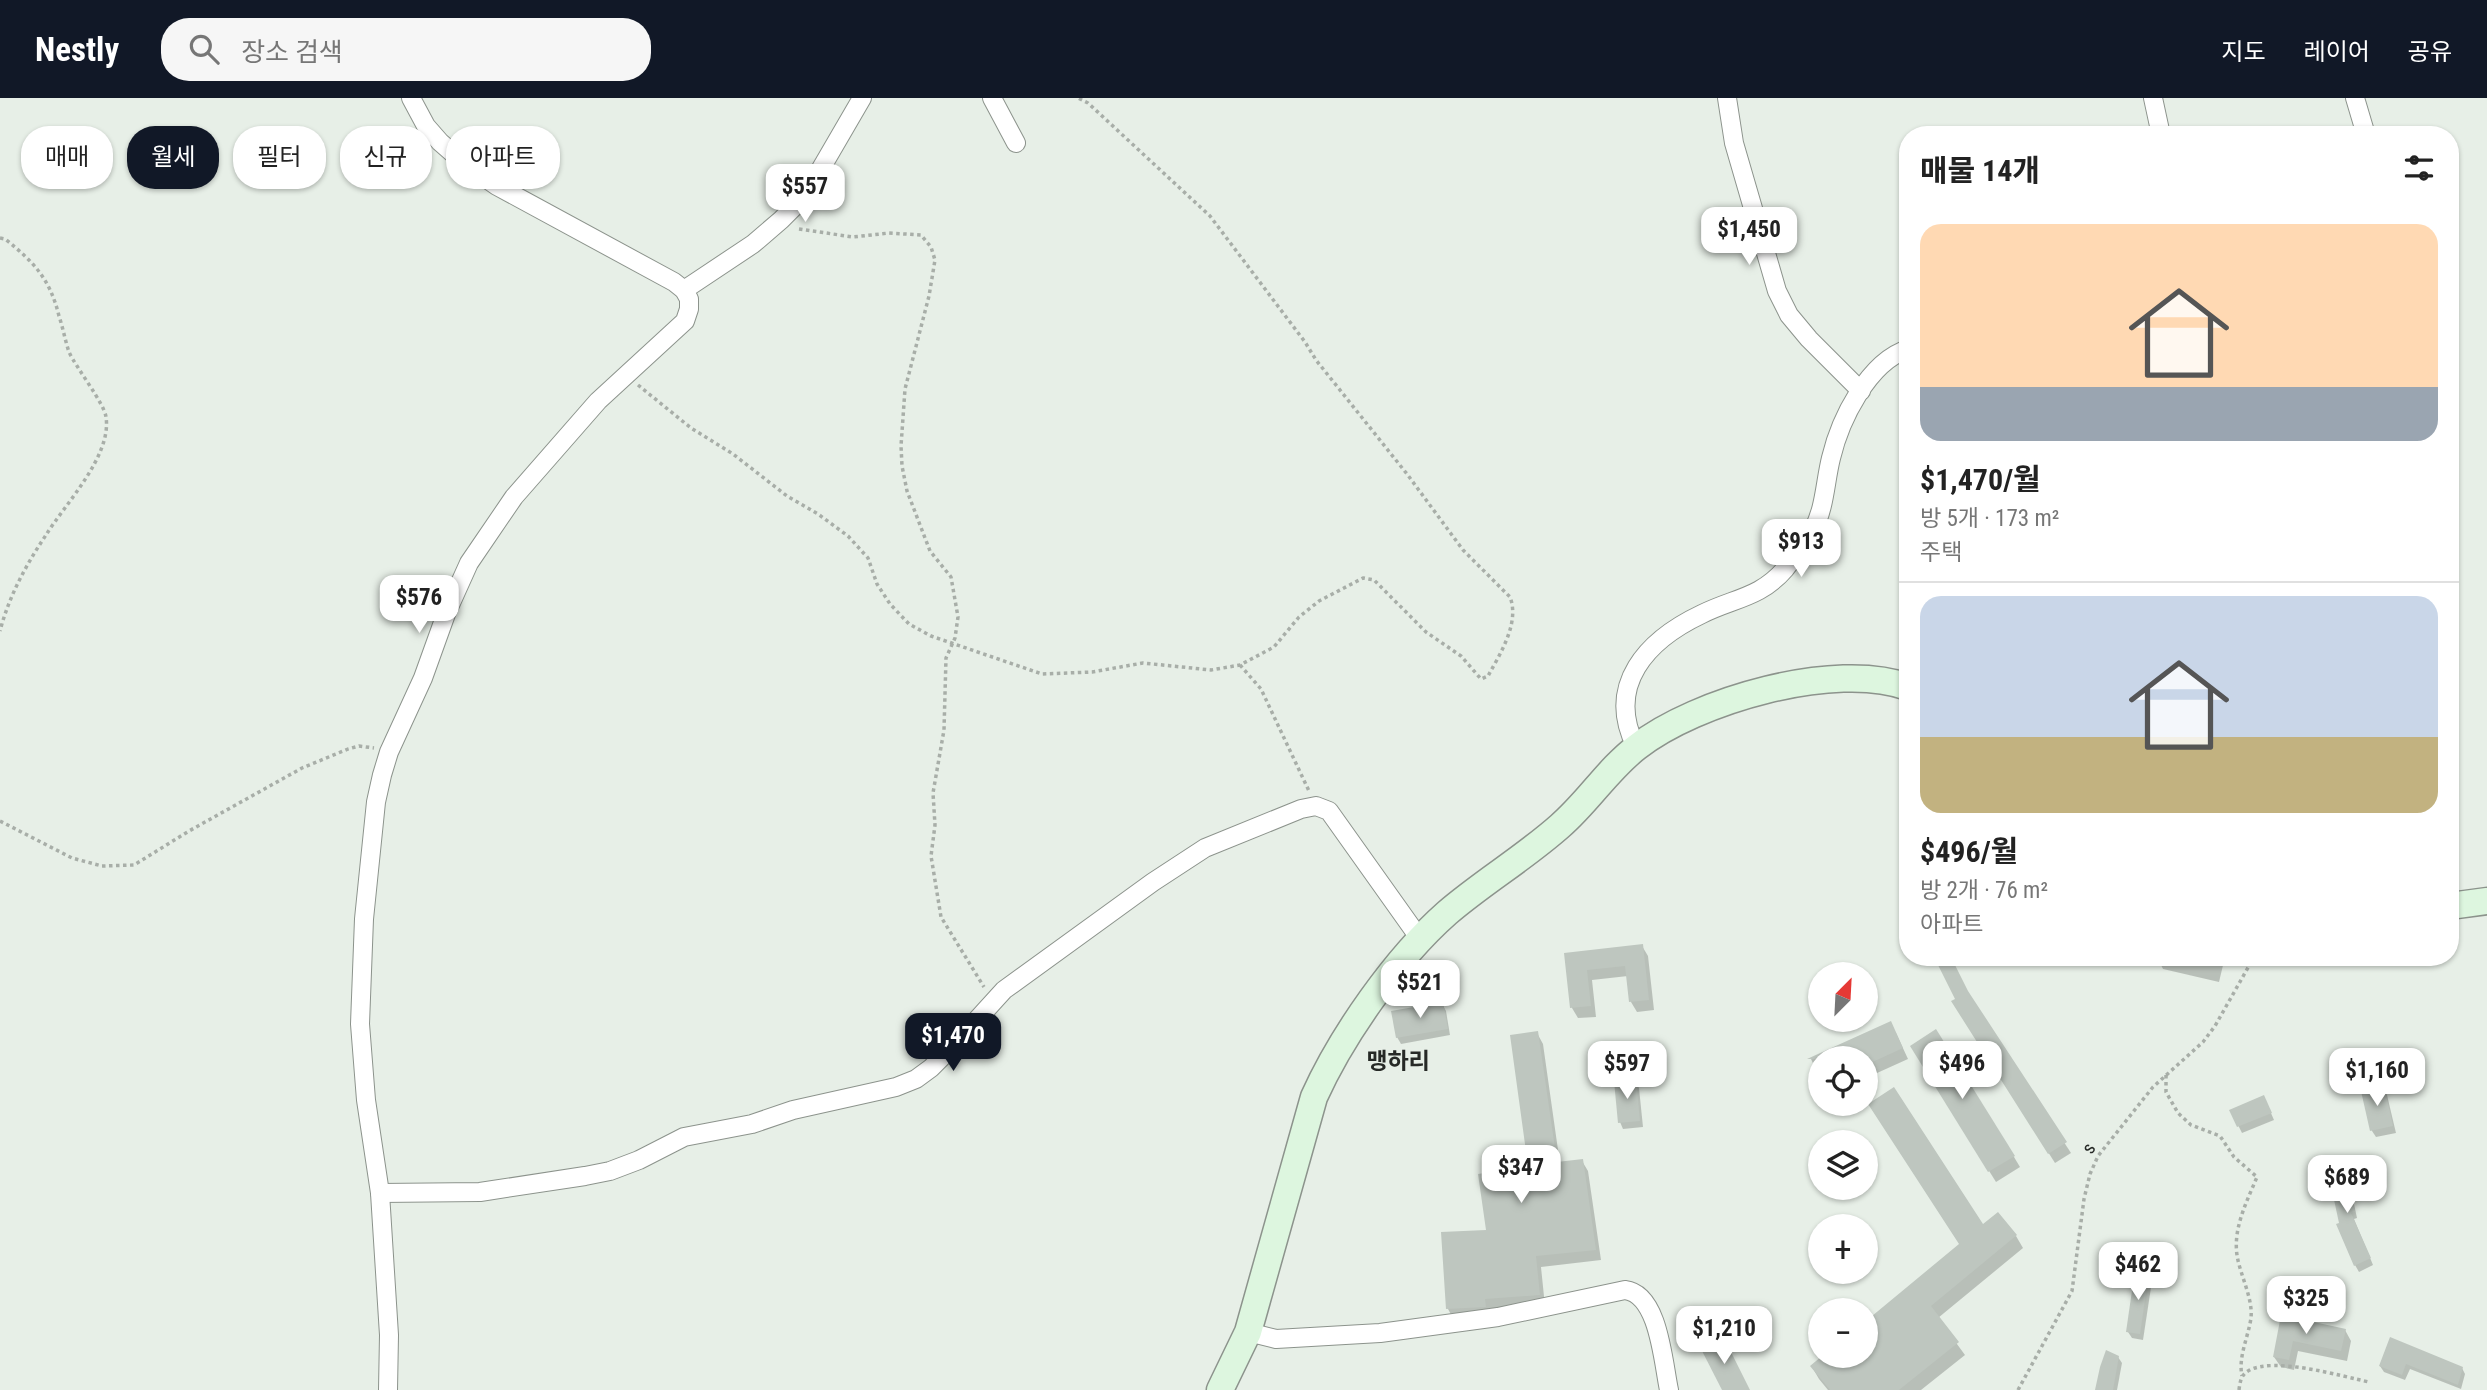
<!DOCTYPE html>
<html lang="ko">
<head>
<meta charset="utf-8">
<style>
	:root { --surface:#fff; --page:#f6f6f6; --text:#222; --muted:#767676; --line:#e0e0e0; --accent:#111827 }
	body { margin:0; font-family:"Roboto Condensed","Noto Sans KR",sans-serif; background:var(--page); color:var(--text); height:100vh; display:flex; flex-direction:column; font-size:26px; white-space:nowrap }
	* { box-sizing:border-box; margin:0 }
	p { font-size:23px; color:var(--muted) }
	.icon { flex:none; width:38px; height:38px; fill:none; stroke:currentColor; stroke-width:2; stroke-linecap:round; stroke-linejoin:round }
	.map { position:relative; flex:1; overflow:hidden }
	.side { position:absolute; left:1899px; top:28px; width:560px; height:840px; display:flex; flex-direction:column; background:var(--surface); border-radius:28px; box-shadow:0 2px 5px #0004 }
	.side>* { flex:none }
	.hud { position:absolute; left:21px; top:28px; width:665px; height:63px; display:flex; gap:14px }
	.needle { width:46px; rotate:24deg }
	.buttons { position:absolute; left:1808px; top:864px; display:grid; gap:14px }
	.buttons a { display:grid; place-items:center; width:70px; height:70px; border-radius:50%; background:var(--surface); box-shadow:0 2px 5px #0004; font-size:35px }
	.price { position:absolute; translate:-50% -60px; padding:0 16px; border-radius:14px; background:#fff; color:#222; font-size:23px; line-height:46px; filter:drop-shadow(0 2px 4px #0008) }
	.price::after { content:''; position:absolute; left:50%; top:42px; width:21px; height:16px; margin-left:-10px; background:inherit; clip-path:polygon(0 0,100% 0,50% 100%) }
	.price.active { background:var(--accent); color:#fff }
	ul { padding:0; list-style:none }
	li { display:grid; align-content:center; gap:14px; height:371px; padding:0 21px }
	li+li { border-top:2px solid var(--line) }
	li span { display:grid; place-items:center; height:217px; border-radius:21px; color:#555 }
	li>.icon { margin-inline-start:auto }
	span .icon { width:126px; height:126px; fill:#fffc; stroke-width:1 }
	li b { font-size:30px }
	h2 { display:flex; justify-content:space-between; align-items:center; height:84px; padding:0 21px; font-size:30px }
	.chip { padding:0 24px; border-radius:28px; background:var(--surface); box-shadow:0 2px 5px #0004; font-size:24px; line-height:63px }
	.chip.active { background:var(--accent); color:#fff }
	header { display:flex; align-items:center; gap:42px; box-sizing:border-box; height:98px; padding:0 35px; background:var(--accent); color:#fff }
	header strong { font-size:33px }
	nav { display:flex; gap:38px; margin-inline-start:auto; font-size:24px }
	.search { width:490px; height:63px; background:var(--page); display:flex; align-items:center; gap:18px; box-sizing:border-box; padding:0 24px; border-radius:28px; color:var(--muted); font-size:26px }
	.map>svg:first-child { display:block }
</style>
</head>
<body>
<header>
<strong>Nestly</strong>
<div class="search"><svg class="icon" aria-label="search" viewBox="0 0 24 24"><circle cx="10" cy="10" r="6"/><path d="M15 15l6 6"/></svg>장소 검색</div>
<nav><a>지도</a><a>레이어</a><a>공유</a></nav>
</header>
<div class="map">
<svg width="2487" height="1292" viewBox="0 0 2487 1292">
	<rect width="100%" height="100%" fill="#e7efe7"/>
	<g fill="#0003">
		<polygon points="1642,848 1648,858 1654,912 1637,914 1631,904 1628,878 1592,882 1596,919 1578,920 1572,910 1566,856"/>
		<polygon points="2157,859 2225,859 2219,884 2163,871"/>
		<polygon points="1970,899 2071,1055 2055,1065 1959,914 1957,902"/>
		<polygon points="1442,906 1446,913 1450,937 1401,946 1397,939"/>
		<polygon points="1537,935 1543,946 1560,1066 1582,1063 1588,1073 1601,1162 1541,1169 1545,1208 1454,1222 1448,1211 1443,1136 1488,1133 1530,1070"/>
		<polygon points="1896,935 1908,961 1866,980 1866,961 1820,961 1820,980 1811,961"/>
		<polygon points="1918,959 2014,1059 2020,1069 1996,1084"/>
		<polygon points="1635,983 1639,990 1643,1029 1623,1031 1620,1024"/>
		<polygon points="2383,990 2387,997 2396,1035 2376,1039 2372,1033 2363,994"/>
		<polygon points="2267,1006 2274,1022 2242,1035 2231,1013"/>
		<polygon points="2344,1068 2347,1074 2357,1120 2354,1121 2373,1167 2359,1174 2355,1167"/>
		<polygon points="2016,1138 2023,1150 1938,1220 1965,1257 1921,1292 1828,1292 1819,1281 1812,1269 1866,1258 1866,1225 1961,1147"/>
		<polygon points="2148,1176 2152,1183 2143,1242 2132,1240 2128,1234"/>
		<polygon points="2282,1219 2345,1232 2351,1243 2347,1263 2298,1253 2294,1272 2281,1269 2274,1259"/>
		<polygon points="2391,1241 2462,1270 2465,1276 2461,1291 2410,1271 2405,1282 2384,1274 2380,1268"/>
		<polygon points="2118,1259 2122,1265 2117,1292 2097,1292"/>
	</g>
	<g fill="#bec6bf">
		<polygon points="1643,846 1649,902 1629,904 1625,868 1587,872 1591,908 1570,910 1564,855"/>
		<polygon points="1934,859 1951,859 1968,893 2067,1044 2048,1056 1951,903 1955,901"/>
		<polygon points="1443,904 1448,931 1396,940 1391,913"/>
		<polygon points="1891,923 1903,950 1866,967 1866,961 1807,961"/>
		<polygon points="1936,931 2015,1058 1988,1074 1910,948"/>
		<polygon points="1538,933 1557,1064 1583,1061 1596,1152 1536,1158 1540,1197 1485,1201 1486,1209 1446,1211 1441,1134 1486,1132 1478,1076 1528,1068 1510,937"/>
		<polygon points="1636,981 1640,1023 1618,1025 1614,983"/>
		<polygon points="2384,988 2393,1028 2370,1033 2361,993"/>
		<polygon points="1894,989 1983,1126 1998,1114 2017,1137 1931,1208 1959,1244 1899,1292 1830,1292 1810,1268 1822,1258 1866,1258 1866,1223 1959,1146 1868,1006"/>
		<polygon points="2264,997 2272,1015 2237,1029 2229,1012"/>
		<polygon points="2345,1066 2355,1114 2351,1115 2371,1160 2354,1168 2336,1126 2339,1125 2327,1069"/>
		<polygon points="2135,1172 2149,1174 2140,1236 2126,1234"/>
		<polygon points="2281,1217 2346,1231 2341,1253 2293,1243 2289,1262 2273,1259"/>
		<polygon points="1723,1238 1750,1292 1722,1292 1700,1249"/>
		<polygon points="2390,1239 2463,1269 2458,1287 2406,1266 2402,1277 2379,1268"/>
		<polygon points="2106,1252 2119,1258 2113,1292 2095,1292 2100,1269"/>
	</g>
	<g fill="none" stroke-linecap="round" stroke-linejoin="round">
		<defs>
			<g id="street">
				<polyline points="992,0 1016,45"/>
				<polyline points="1727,0 1734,45 1777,193 1789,217 1809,241 1861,293"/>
				<polyline points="2153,0 2161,37"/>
				<polyline points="2355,0 2366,37"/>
				<polyline points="684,192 753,146 781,122 805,98 862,0"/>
				<path d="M1636,649C1605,587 1647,542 1702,516C1734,500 1760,500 1785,471C1794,459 1806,445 1813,432C1825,410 1825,384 1831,360C1840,322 1868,264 1908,251"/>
				<polyline points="380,1095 480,1094 585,1078 610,1073 639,1062 684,1039 752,1026 793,1012 896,989 916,981 931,970 954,947 1004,892 1153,784 1205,750 1301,711 1316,708 1329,713 1420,841"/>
				<path d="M1248,1234L1276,1241L1380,1235L1498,1219L1625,1192C1659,1196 1663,1264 1669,1292"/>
				<polyline points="388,1292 389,1237 380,1095 366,1002 360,926 364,821 376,704 382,677 389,654 423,580 446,516 469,465 514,399 598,303 685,223 689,211 689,201 684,192 674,184 497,88 464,65 440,44 426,28 411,0"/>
			</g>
			<g id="secondary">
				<polyline points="2450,808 2487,803"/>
				<path d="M1220,1292L1248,1234L1314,999C1342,937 1396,860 1447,815C1483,784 1524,760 1560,728C1588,704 1608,671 1637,649C1695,603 1836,562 1908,589"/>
			</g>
		</defs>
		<use href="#street" stroke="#8c938c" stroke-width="20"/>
		<use href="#secondary" stroke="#8c938c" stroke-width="29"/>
		<g stroke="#a8aea8" stroke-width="3.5" stroke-dasharray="3.5 3.5" stroke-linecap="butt">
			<polyline points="799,131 853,139 889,135 921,137 931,149 935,162 929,198 905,291 901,348 902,368 907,393 930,453 951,479 958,519 955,540 946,560 944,632 933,695 935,727 931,758 941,819 984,889"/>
			<path d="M0,140L5,141C34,164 50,181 59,218C63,230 65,242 69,254C77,271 104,305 106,319C112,358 65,406 46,437C26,467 9,498 0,533"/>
			<path d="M638,287L691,330L733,356L787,398L818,416L848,438L868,460L877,486L890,506L909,526L931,538L1042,576L1092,574L1143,565L1211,572L1240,567L1274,549L1299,519L1319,503L1363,480L1374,482L1426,534L1461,558L1481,581L1488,578C1500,556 1520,525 1510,499L1463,452L1407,376L1316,262L1305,244L1210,118L1088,5L1078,0"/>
			<polyline points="1240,567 1261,591 1309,693"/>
			<polyline points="0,723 72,760 102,768 134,767 189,733 302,670 348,651 359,648 374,650"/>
			<path d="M2166,977V994L2178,1015L2191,1027L2220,1038L2234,1059L2257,1079C2247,1103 2233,1130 2237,1157C2240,1177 2253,1200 2251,1220C2248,1240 2238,1259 2242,1278"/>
			<polyline points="2018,1292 2072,1193 2084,1101 2090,1076 2098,1058 2153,989 2203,944 2215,928 2254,859"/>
			<path d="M2239,1292C2240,1284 2241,1277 2248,1273C2273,1258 2341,1278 2369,1284"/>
		</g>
		<use href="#street" stroke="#fff" stroke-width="18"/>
		<use href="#secondary" stroke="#ddf6df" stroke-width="26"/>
	</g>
	<g text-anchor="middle" stroke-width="7" stroke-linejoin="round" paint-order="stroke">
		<g font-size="19" fill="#262926" stroke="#e7efe7">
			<text transform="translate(2088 1050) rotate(-59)" y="7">s</text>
		</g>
		<g font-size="23" font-weight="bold" fill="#262926" stroke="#e7efe7">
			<text x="1398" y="971">맹하리</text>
		</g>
	</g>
</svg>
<div class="buttons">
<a><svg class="needle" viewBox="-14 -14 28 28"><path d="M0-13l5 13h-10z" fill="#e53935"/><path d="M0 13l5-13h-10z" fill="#767676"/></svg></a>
<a><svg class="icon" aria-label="locate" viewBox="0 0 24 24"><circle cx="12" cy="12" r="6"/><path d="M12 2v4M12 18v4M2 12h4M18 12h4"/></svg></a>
<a><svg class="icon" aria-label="layers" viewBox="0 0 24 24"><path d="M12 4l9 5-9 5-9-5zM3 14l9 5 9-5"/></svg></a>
<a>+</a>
<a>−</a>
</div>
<b class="price" style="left:805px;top:126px">$557</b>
<b class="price" style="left:1749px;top:169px">$1,450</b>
<b class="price" style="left:1801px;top:481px">$913</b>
<b class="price" style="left:419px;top:537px">$576</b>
<b class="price" style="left:1420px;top:922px">$521</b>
<b class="price active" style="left:953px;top:975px">$1,470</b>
<b class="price" style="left:1627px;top:1003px">$597</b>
<b class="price" style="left:1962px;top:1003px">$496</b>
<b class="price" style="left:2377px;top:1010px">$1,160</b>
<b class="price" style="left:1521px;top:1107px">$347</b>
<b class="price" style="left:2347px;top:1117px">$689</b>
<b class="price" style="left:2138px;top:1204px">$462</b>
<b class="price" style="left:2306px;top:1238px">$325</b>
<b class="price" style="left:1724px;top:1268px">$1,210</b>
<div class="hud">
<a class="chip">매매</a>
<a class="chip active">월세</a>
<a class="chip">필터</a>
<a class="chip">신규</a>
<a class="chip">아파트</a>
</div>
<section class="side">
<h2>매물 14개<svg class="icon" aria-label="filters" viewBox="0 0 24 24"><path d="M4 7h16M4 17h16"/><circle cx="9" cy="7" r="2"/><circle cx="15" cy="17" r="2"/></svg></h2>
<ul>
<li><span style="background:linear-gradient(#ffd9b3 75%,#9aa5b1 0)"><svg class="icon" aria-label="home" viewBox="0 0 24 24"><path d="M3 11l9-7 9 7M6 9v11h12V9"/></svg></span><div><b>$1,470/월</b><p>방 5개 · 173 m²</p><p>주택</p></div></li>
<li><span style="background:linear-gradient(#c9d6e8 65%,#c2b280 0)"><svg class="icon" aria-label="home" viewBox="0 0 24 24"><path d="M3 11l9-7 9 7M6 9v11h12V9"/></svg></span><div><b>$496/월</b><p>방 2개 · 76 m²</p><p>아파트</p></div></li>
</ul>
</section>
</div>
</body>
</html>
